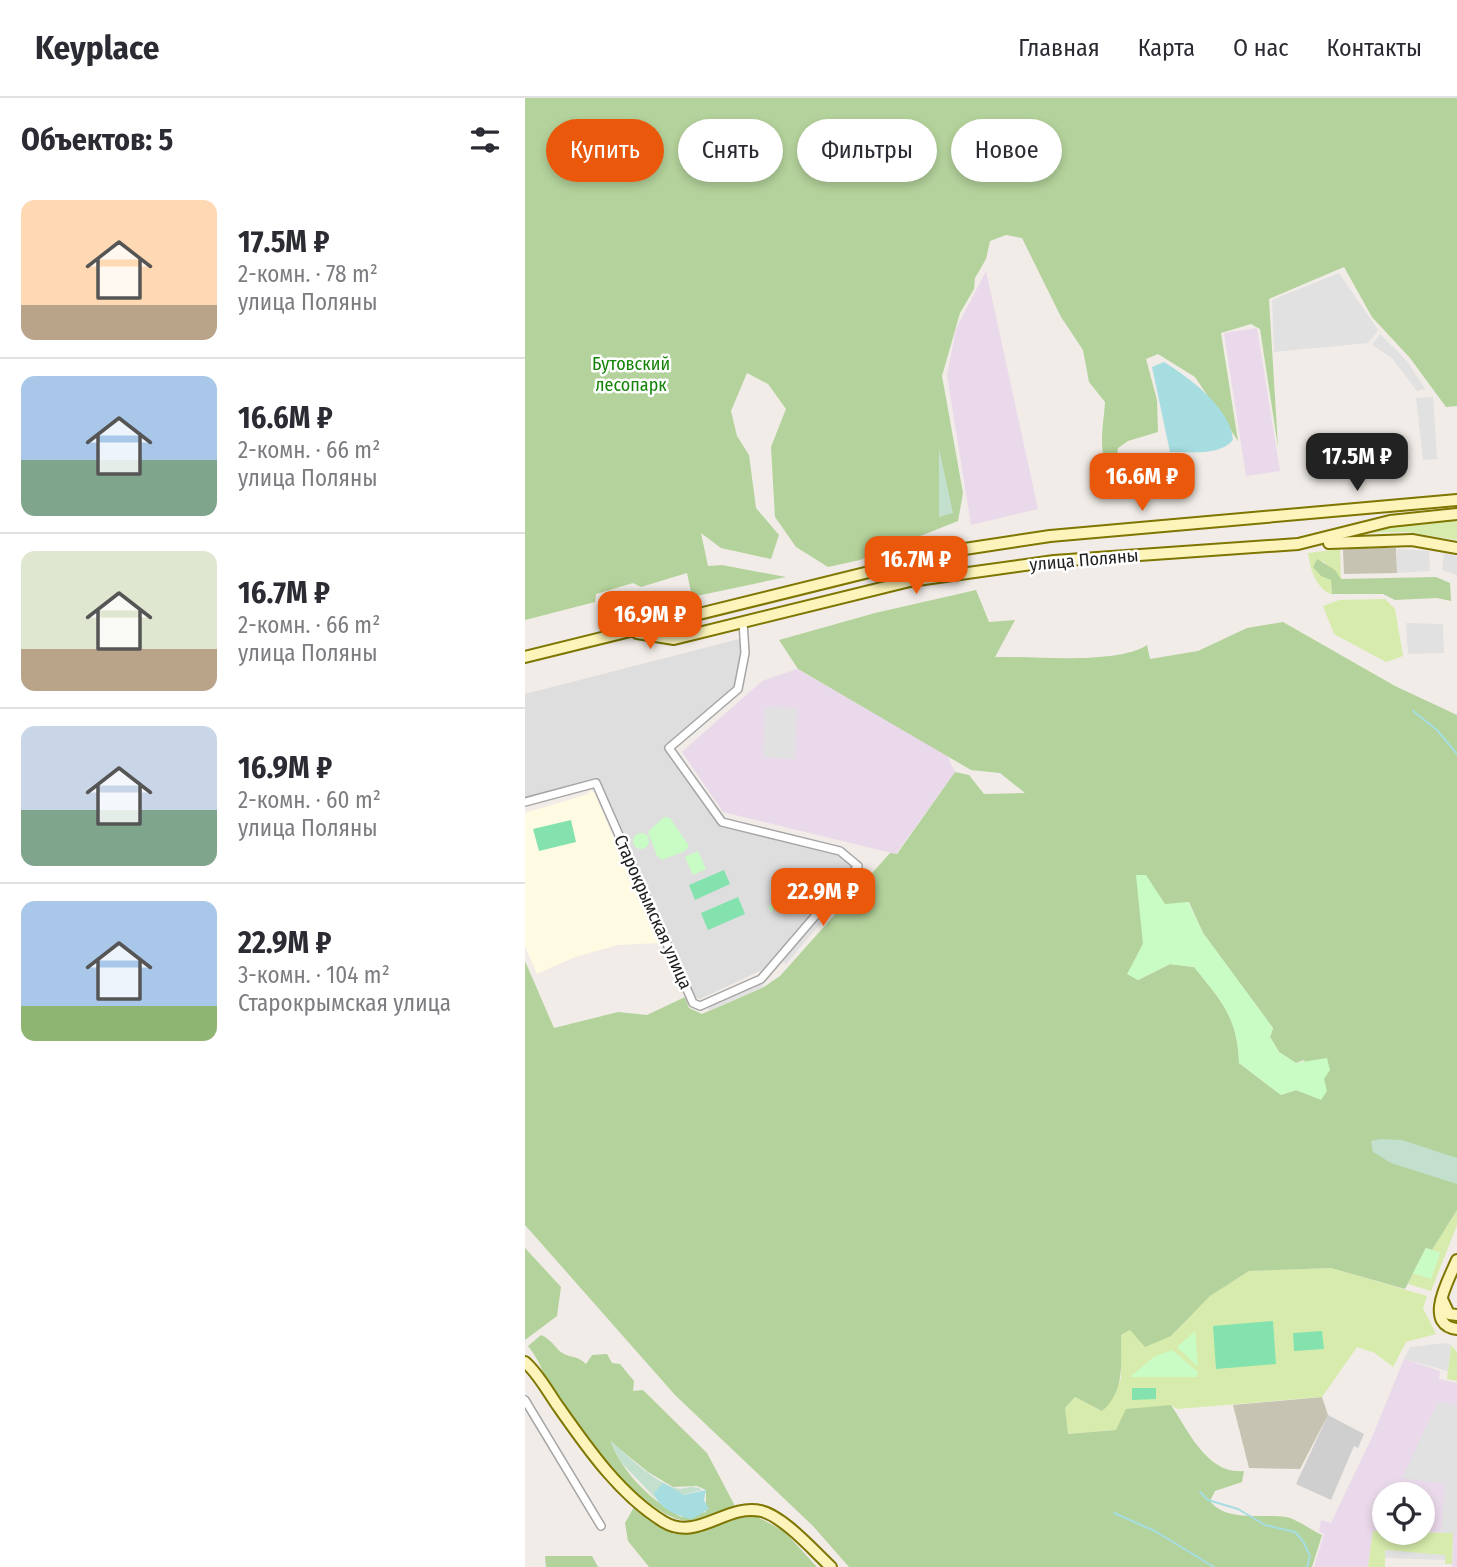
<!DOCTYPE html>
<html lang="ru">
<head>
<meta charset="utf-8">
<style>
	:root { --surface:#fff; --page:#f7f7f7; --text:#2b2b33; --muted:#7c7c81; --line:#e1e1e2; --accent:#ea580c }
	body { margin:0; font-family:"Fira Sans Condensed",sans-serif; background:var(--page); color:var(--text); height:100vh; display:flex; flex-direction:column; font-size:26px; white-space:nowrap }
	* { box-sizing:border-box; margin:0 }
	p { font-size:23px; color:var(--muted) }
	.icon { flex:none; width:38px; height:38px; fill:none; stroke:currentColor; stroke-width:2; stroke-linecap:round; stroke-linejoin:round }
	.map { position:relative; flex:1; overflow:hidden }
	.details { display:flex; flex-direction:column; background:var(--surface); width:525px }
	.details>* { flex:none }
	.guide { position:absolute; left:21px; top:21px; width:665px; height:63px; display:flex; gap:14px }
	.controls { position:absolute; left:847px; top:1384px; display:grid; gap:14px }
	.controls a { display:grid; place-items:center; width:63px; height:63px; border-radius:50%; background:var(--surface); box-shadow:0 4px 10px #0003; font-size:35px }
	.price { position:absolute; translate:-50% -60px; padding:0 16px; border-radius:14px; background:var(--accent); color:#fff; font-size:23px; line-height:46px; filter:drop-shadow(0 2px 4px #0008) }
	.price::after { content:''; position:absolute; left:50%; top:42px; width:21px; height:16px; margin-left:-10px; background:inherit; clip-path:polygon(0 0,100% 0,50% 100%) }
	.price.active { background:#222; color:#fff }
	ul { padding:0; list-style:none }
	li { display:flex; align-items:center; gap:21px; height:175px; padding:0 21px }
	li+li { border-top:2px solid var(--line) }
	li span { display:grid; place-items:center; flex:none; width:196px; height:140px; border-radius:14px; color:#555 }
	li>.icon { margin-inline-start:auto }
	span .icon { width:84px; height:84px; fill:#fffc; stroke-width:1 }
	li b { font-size:30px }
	h2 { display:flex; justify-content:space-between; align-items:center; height:84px; padding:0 21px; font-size:30px }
	.chip { padding:0 24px; border-radius:32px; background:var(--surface); box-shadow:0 4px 10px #0003; font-size:24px; line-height:63px }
	.chip.active { background:var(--accent); color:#fff }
	header { display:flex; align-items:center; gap:42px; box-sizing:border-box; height:98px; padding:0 35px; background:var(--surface); border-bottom:2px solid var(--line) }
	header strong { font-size:33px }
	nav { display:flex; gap:38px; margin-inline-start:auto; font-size:24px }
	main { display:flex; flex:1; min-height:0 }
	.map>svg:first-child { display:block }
</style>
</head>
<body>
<header>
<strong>Keyplace</strong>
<nav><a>Главная</a><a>Карта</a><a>О нас</a><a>Контакты</a></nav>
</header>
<main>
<section class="details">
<h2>Объектов: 5<svg class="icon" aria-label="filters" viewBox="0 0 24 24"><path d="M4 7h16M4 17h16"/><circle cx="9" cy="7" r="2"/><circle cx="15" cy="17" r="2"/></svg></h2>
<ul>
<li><span style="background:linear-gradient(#ffd9b3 75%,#b9a48a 0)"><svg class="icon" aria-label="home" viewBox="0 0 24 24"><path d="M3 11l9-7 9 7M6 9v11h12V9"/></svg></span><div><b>17.5M ₽</b><p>2-комн. · 78 m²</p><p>улица Поляны</p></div></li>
<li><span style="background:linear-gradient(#a9c7e8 60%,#7fa58c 0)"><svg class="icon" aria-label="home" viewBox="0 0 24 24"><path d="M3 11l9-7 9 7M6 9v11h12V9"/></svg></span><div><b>16.6M ₽</b><p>2-комн. · 66 m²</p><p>улица Поляны</p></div></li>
<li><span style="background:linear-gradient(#dfe7d0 70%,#b9a48a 0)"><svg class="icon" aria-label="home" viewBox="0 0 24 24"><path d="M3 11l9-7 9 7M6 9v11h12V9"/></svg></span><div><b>16.7M ₽</b><p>2-комн. · 66 m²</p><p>улица Поляны</p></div></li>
<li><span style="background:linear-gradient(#c9d6e8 60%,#7fa58c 0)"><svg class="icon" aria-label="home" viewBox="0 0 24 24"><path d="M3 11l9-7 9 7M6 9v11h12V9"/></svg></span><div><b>16.9M ₽</b><p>2-комн. · 60 m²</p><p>улица Поляны</p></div></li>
<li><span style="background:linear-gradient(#a9c7e8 75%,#8fb573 0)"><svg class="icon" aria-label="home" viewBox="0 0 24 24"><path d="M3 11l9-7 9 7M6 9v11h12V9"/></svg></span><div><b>22.9M ₽</b><p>3-комн. · 104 m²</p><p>Старокрымская улица</p></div></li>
</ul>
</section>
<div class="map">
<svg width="932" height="1469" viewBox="0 0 932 1469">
	<rect width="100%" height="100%" fill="#f1ece7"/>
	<polygon fill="#dfdede" points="218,540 209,595 142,647 196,725 312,753 327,769 241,870 175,901 170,899 74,682 0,701 0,596"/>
	<g fill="#ead9ea">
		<polygon points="461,173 513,411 446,427 422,277 431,231"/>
		<polygon points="732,230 755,373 721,378 699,235"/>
		<polygon points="272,571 422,657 430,674 371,756 198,714 157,654 237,583"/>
		<polygon points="879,1261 915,1273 914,1281 932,1285 932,1469 927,1469 928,1435 898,1434 898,1396 859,1396 859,1433 848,1433 843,1469 789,1469 799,1436 794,1433 796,1422 806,1425 848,1337"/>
	</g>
	<polygon fill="#fffae2" points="65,692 69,694 134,845 93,847 50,859 12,876 0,848 0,715 63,696"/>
	<polygon fill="#cfcfcf" points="803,1317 839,1336 833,1350 829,1348 806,1402 771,1386"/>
	<g fill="#c6c3b2">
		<polygon points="829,450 871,450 872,475 819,476 818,452"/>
		<polygon points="797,1299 803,1317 775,1371 724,1370 708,1307"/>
	</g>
	<g fill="#d7ecac">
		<polygon points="932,419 932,442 881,434 836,435 859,427"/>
		<path d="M815,451L816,481L797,462L802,479L806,482L807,496L810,497C792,494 785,471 783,455Z"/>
		<polygon points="860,501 870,511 878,558 861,564 809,536 798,508 814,502"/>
		<polygon points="932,1112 932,1127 906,1193 883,1186 888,1175 906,1180 915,1155 907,1152"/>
		<polygon points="806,1170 902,1198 898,1210 911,1236 881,1244 868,1269 850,1255 832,1249 797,1299 652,1311 646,1307 591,1332 542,1336 540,1310 550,1299 577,1313 596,1281 596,1237 605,1232 646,1238 685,1198 724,1173"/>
		<polygon points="926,1247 932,1254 932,1283 922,1281"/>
		<polygon points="848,1433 928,1435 927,1466 920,1466 920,1458 860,1452 860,1469 843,1469"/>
	</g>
	<g fill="#b4d29b" fill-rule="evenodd">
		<path d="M0,0H932V308L921,309L885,260L847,219L819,169L744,201L753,349L735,231L726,226L696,235L713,343L670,279L633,256L621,261L632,302L633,334L603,343L593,350L589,376C570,361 579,326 580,304L564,284L558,252L536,219L497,140L481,137L465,143L461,161L450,180L449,191L435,215L417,278L438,395L433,423L335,462L303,469L271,449L250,419L246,349L261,311L243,286L222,275L206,313L212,338L224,357L231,410L254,437L246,461L196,450L176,435L183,468L197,467L261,479L167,499L162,475L116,489L108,485L71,496L70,504L0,522Z"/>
		<polygon points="792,461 810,472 816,481 911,479 925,485 926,503 912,500 870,502 858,496 807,496 806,482 796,478 788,469"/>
		<path d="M451,492L464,524L490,522L470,559C508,558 592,567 622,547L625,561L673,553L722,530L758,524L870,588L932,617V1112L907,1152L901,1150L880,1191L806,1170L724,1173L685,1198L646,1238L620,1249L605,1232L596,1237C596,1265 600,1294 577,1313L550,1299L540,1310L543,1336L591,1332L601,1311L646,1307C663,1332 682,1377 719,1373L717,1384L690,1393L685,1403C702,1425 738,1415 761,1419C772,1421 786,1432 797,1437L787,1469H324L288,1428L150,1297L0,1127V863L29,930L93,914L122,917L160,899L164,910L177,916L239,889L255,878L365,755L372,756L430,674L444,677L459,696L500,695L475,675L446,672L273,571L254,542L350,515ZM664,804L678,835L748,930L745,939L754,954L771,965L779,962L796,1001L771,992L756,997L714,965C713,920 696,902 669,869L645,866L613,882L603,876L618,846L617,815Z"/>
		<polygon points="0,1150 36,1189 32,1218 0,1242"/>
		<path d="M16,1237C28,1242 30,1251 39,1256C48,1260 53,1258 61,1266L67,1257L82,1256L87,1265L95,1266L109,1283L108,1293L118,1292L182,1355L210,1408C196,1412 179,1423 165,1423C122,1425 42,1321 23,1285C15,1269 16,1265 3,1248ZM86,1344L123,1374L148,1389L172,1388L181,1392V1414L156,1419C127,1403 98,1376 86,1344Z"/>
		<polygon points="109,1409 149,1436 227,1416 259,1433 292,1469 124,1469 103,1443 100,1425"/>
		<polygon points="20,1458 67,1458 73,1469 21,1469"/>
	</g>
	<g fill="#c3e0ce">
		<polygon points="414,350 428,415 414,419"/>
		<polygon points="855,1041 877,1042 932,1060 932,1086 866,1065 848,1054 846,1043"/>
		<path d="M85,1342C104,1359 125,1381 150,1390C159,1393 167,1385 177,1392L159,1397L145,1390L129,1395L131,1401L95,1363Z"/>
	</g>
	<g fill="#c9fbc4">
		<polygon points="139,719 145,720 164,748 160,753 137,762 132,758 123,734"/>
		<circle cx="116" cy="743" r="8"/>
		<polygon points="173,753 181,771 168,777 160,759"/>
		<path d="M611,777H621L640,806L663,804L678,835L748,930L745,939L754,954L771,965L802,960L805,972L799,981L802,993L796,1002L771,992L756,997L714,965C713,920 696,902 669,869L645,866L613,882L602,876L618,846Z"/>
		<polygon points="269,780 274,784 247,814 243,810"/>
		<polygon points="901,1150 915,1155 906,1181 888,1175"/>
		<polygon points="670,1233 673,1269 652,1249"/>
		<polygon points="647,1252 673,1274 672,1279 605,1279 629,1259"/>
	</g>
	<g fill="#83e2ad">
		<polygon points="46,722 51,744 14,753 8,731"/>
		<polygon points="199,772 205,786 170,802 164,787"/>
		<polygon points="213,799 220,816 183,832 176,815"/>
		<polygon points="748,1223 751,1266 691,1271 688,1228"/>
		<polygon points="797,1233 799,1251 769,1253 768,1235"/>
		<polygon points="607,1290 631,1290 631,1301 607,1302"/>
	</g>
	<g fill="#e1e1e1">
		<polygon points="814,175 853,232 843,245 749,254 747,202"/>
		<polygon points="855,236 882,263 900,291 892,293 867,260 847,247"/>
		<polygon points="908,299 912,361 898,362 891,300"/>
		<polygon points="884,356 884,362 795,370 794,365"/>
		<polygon points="872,451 904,453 905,473 872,475"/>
		<polygon points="919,455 932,458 932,477 917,472"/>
		<polygon points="881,525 918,526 919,555 883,556"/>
		<polygon points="240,609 272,610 270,661 238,659"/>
		<polygon points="330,772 336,778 261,866 254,860"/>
		<polygon points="236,881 239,889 184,913 181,906"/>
		<polygon points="920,1245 926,1247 923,1273 879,1261 885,1249"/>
		<polygon points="913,1304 932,1307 932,1435 916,1435 920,1386 877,1380"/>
		<polygon points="860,1452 920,1457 920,1462 860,1460"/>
	</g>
	<g fill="#a6dde0">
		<path d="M639,264C663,279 706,310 708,342C695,358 665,354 645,354L627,269Z"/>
		<path d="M138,1385L159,1397L181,1392L179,1402L184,1411L167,1421C152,1418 133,1410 129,1395Z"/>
	</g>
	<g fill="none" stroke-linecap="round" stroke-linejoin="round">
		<g stroke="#a6dde0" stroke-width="2">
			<polyline points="888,613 912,632 932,656"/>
			<polyline points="675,1394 683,1402 713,1411 740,1427 770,1434 778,1443 785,1458 782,1469"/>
			<polyline points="589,1415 630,1433 689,1469"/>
		</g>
		<defs>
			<g id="street">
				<polyline points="0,704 71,685 168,905 175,908 236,881 333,768 315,753 197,724 144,650 213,591 220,555 218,524"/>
				<polyline points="0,1302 76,1428"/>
			</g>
			<g id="secondary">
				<polyline points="804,445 887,442 932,450"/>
				<polyline points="112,535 149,541 385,483 529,463 773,446 865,423 932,416"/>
				<polyline points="0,559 433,452 525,438 932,402"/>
				<path d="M932,1162C925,1179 897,1227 932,1231"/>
				<polyline points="917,1201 924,1216 932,1217"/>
				<path d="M0,1264C14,1276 24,1296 35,1311C63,1351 96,1398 139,1424C172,1444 202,1405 236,1413C258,1418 289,1453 306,1469"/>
			</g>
		</defs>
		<use href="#street" stroke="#a5a5a5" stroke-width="10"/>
		<use href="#secondary" stroke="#7e7601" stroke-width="14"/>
		<use href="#street" stroke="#fff" stroke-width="7"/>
		<use href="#secondary" stroke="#fcf4bb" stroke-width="10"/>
	</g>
	<g text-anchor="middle" stroke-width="5" stroke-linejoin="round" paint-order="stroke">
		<g font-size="18" fill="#148508" stroke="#fff">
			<text x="106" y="272">Бутовский<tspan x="106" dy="21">лесопарк</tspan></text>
		</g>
		<g font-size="18" fill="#212121" stroke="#fff">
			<text transform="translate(559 462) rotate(-5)" y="6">улица Поляны</text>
			<text transform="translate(128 814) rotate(66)" y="6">Старокрымская улица</text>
		</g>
	</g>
</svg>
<div class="controls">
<a><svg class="icon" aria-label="locate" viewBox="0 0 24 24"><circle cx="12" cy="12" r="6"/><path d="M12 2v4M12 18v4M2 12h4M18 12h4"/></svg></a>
</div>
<b class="price active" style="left:832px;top:395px">17.5M ₽</b>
<b class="price" style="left:617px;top:415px">16.6M ₽</b>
<b class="price" style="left:391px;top:498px">16.7M ₽</b>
<b class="price" style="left:125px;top:553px">16.9M ₽</b>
<b class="price" style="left:298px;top:830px">22.9M ₽</b>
<div class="guide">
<a class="chip active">Купить</a>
<a class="chip">Снять</a>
<a class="chip">Фильтры</a>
<a class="chip">Новое</a>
</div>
</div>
</main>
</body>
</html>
